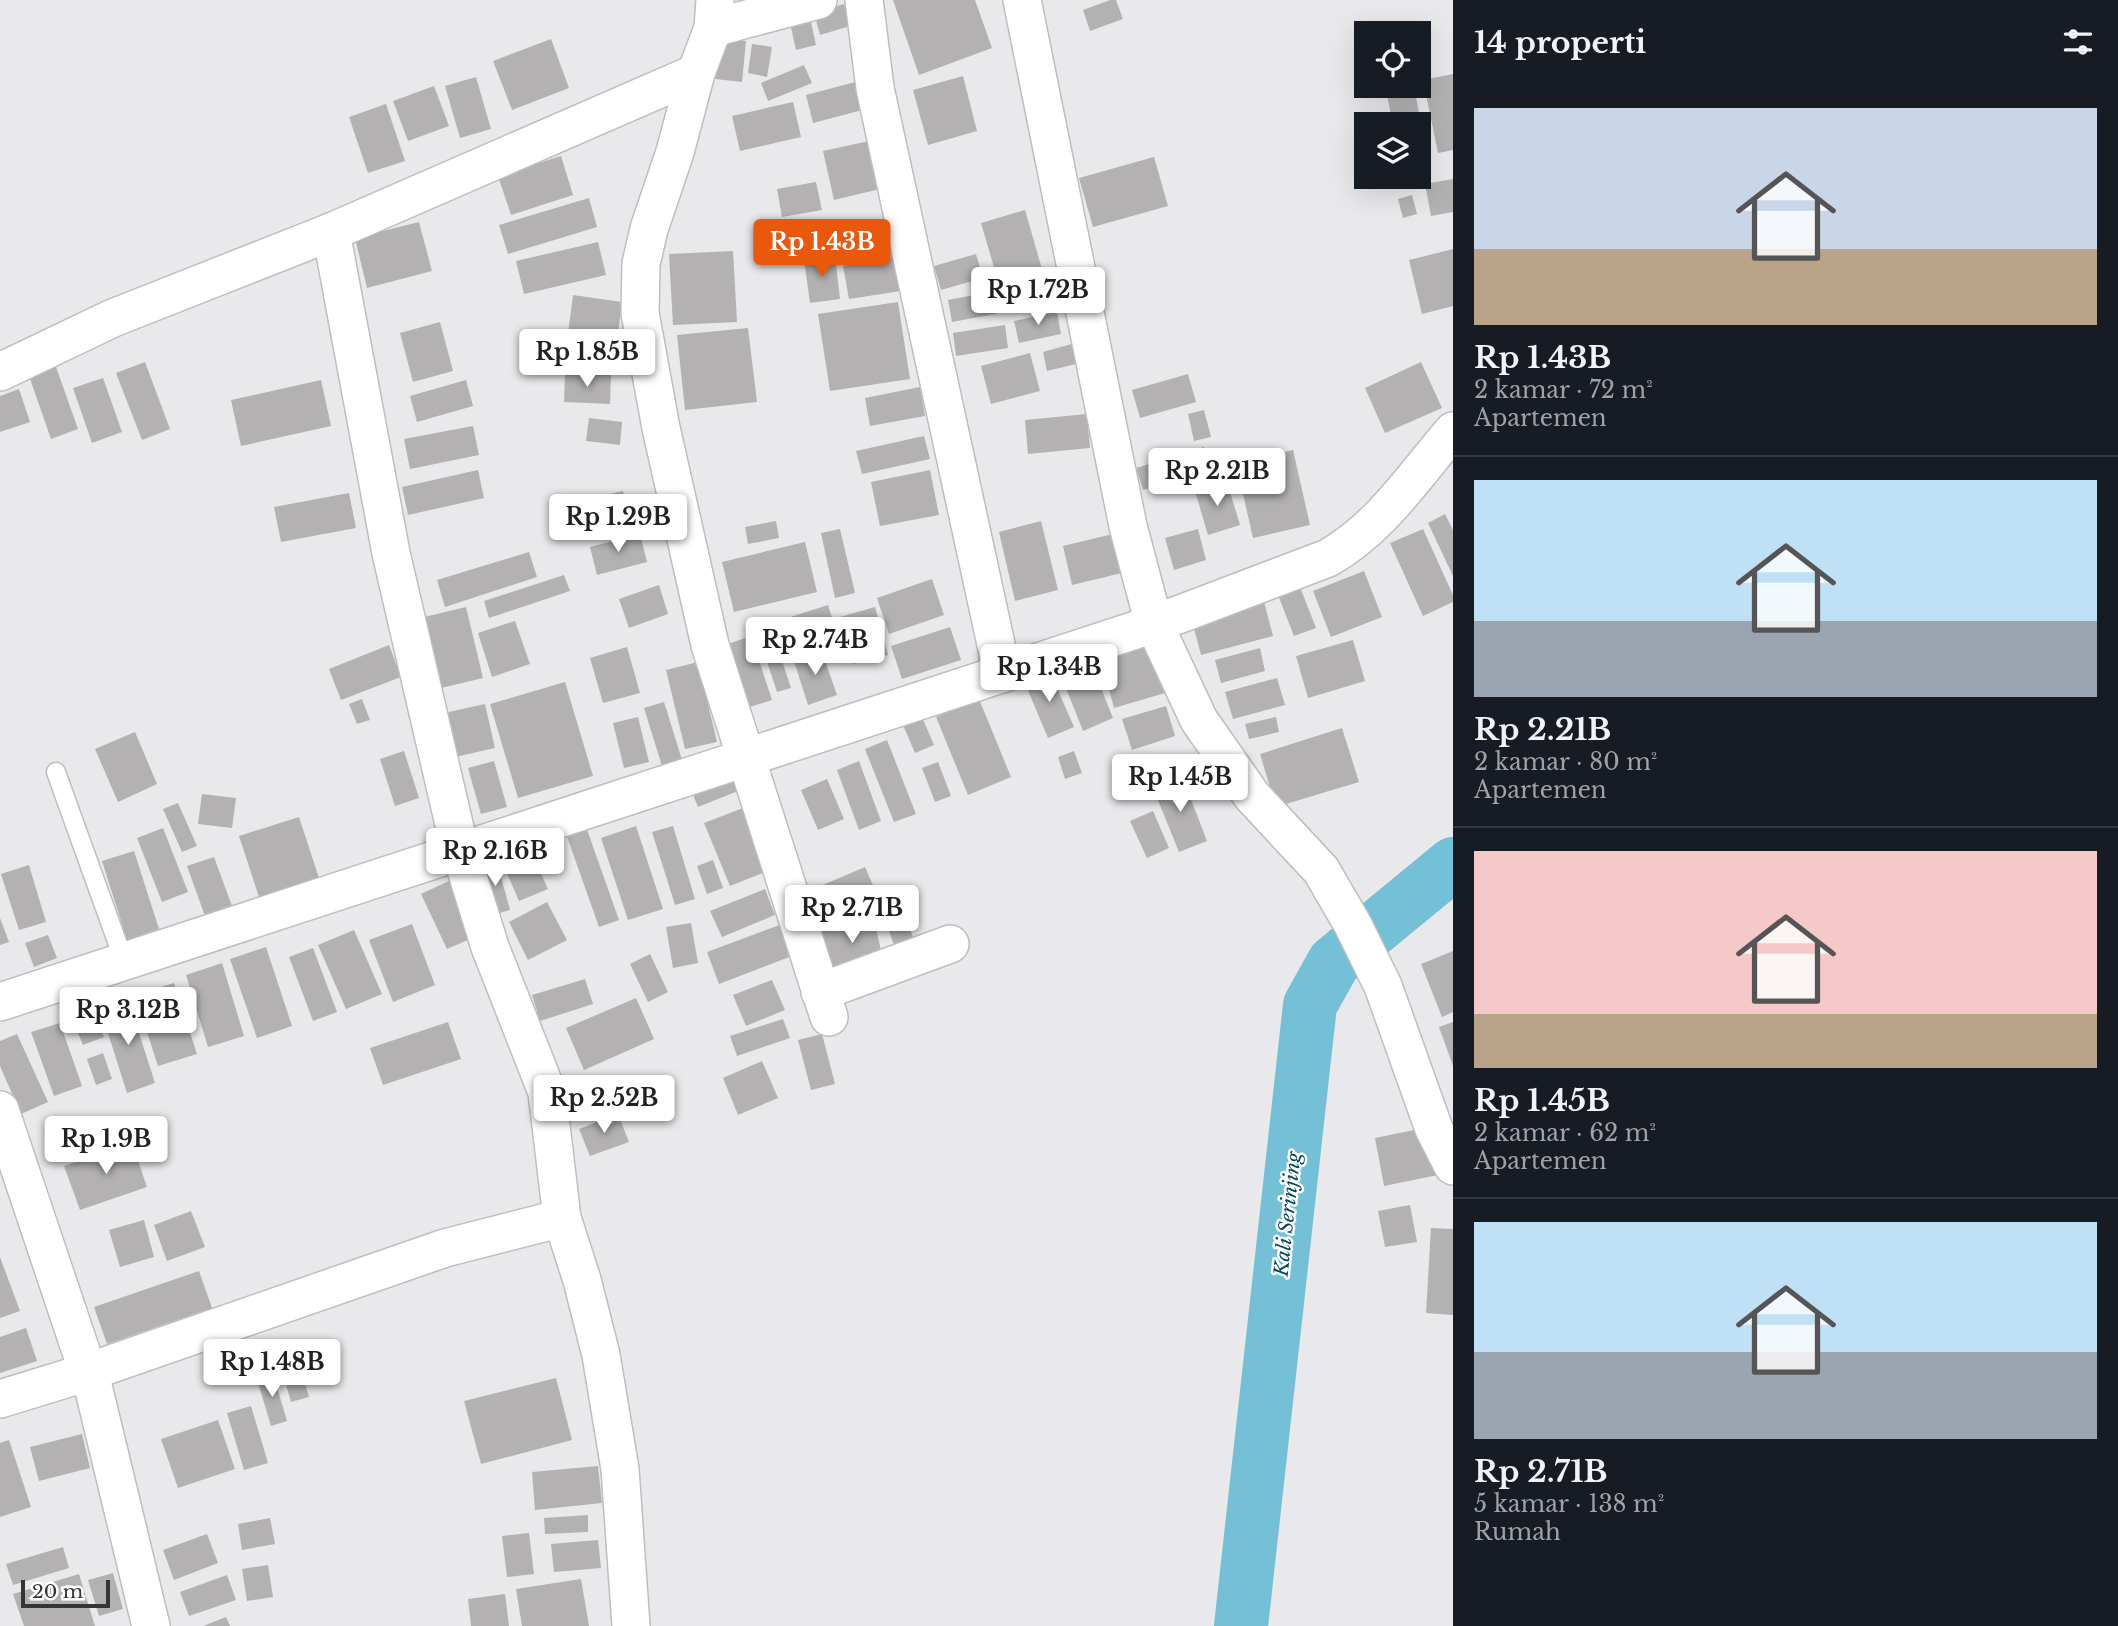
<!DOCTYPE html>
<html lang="id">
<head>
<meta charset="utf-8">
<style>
	:root { --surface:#171b24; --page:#242831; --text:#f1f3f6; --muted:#9ea1a6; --line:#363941; --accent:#ea580c }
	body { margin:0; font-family:"Libre Baskerville",serif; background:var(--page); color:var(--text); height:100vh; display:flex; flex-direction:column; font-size:26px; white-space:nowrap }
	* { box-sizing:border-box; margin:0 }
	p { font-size:23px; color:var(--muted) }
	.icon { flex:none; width:38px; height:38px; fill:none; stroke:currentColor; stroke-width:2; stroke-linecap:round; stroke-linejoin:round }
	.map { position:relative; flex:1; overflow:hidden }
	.sheet { display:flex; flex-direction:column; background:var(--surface); width:665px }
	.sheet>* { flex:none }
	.controls { position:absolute; left:1354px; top:21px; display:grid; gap:14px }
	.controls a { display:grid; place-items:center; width:77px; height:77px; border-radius:0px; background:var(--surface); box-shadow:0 7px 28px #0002; font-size:35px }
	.scale { position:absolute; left:21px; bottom:18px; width:89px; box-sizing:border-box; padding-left:7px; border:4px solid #353536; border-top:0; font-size:19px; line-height:24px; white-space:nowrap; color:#353536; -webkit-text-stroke:5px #fff; paint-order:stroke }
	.price { position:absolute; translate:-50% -60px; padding:0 16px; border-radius:7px; background:#fff; color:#222; font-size:23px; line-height:46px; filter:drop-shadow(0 2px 4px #0008) }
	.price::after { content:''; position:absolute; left:50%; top:42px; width:21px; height:16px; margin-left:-10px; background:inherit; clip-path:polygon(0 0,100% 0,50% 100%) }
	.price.current { background:var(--accent); color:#fff }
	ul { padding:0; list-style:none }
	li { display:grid; align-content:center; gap:14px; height:371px; padding:0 21px }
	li+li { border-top:2px solid var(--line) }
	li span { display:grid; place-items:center; height:217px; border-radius:0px; color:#555 }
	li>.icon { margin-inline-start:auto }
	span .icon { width:126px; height:126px; fill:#fffc; stroke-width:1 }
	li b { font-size:30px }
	h2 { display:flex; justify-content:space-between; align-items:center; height:84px; padding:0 21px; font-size:30px }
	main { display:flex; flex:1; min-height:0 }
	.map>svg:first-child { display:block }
</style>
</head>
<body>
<main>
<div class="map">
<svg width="1453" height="1626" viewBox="0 0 1453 1626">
	<rect width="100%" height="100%" fill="#e9e9ec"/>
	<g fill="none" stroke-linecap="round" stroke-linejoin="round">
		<polyline stroke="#74c0d7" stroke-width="54" points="1241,1626 1310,1005 1334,962 1453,864"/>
	</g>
	<g fill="#b3b1b2">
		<polygon points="893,0 975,0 992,48 919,75"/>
		<polygon points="1110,0 1116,0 1123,19 1090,31 1083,10"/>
		<polygon points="844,4 850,26 820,35 814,13"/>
		<polygon points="810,18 816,45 796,50 790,23"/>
		<polygon points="720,38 746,41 742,82 715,79"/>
		<polygon points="551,39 569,88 512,110 493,61"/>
		<polygon points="752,44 772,47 767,77 748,73"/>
		<polygon points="804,65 812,83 768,101 761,83"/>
		<polygon points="1453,74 1453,150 1438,153 1423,80"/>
		<polygon points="963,76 977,131 928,145 913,90"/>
		<polygon points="476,77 491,129 460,138 445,86"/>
		<polygon points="859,81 866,109 813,123 806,95"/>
		<polygon points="434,86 449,126 408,141 393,101"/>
		<polygon points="1385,86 1414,86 1426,151 1419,152 1419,124 1393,124"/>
		<polygon points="793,102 801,137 740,151 732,116"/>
		<polygon points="386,104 405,161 368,173 349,117"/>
		<polygon points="869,141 880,189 834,200 823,151"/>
		<polygon points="561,156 573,195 511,215 498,176"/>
		<polygon points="1154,157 1168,206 1093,227 1079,178"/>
		<polygon points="1453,179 1453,212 1431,216 1425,184"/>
		<polygon points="816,182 822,210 782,217 777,189"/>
		<polygon points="1412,195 1417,214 1403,218 1398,199"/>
		<polygon points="589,198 597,227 508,254 499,225"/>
		<polygon points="1025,210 1042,269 998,281 981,223"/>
		<polygon points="419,222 432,271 367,288 355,238"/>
		<polygon points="873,224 877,245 842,249 839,229"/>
		<polygon points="598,242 606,275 524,294 516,261"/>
		<polygon points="1453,249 1453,306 1422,314 1409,260"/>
		<polygon points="733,251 737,322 673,325 669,254"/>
		<polygon points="976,254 983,278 941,290 934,266"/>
		<polygon points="835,256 840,299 810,303 804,260"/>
		<polygon points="895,257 901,291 849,299 843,266"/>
		<polygon points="1060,277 1065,296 1020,310 1014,291"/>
		<polygon points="1000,290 1005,312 952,322 948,300"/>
		<polygon points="573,295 622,302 614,364 565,357"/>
		<polygon points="898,302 910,379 830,391 818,314"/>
		<polygon points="1057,312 1061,334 1019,343 1014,321"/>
		<polygon points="440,322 453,371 413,382 400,333"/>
		<polygon points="1005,325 1008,348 956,356 953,333"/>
		<polygon points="748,328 757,402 685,410 677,335"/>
		<polygon points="1075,343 1080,363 1047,371 1043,352"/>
		<polygon points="1030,353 1040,391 991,404 981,366"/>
		<polygon points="145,362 170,429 142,440 116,373"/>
		<polygon points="1421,362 1442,408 1385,433 1365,388"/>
		<polygon points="55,364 78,429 51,439 28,373"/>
		<polygon points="565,373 611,375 610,404 564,402"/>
		<polygon points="1188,374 1196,402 1140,418 1132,390"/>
		<polygon points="103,378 122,432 92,443 73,388"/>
		<polygon points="321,380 331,426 241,446 231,400"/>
		<polygon points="466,380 473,406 417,422 410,396"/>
		<polygon points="920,387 925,416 870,426 865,398"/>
		<polygon points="19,389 30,422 0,432 0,396"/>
		<polygon points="1204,410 1211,437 1194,441 1188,414"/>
		<polygon points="1087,414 1090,448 1028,454 1025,420"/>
		<polygon points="589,418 622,422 620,445 586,441"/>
		<polygon points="473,426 479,455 410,469 404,439"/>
		<polygon points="924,436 930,459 862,474 856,451"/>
		<polygon points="1204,447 1211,469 1143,490 1136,468"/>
		<polygon points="1293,450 1310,525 1253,538 1236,463"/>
		<polygon points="478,470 484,498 408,515 402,487"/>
		<polygon points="930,470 939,515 880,526 871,482"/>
		<polygon points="1227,482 1240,525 1208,535 1195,491"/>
		<polygon points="623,491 629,520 585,530 578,501"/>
		<polygon points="349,493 356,528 281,542 274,507"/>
		<polygon points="1445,514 1453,530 1453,576 1428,523"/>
		<polygon points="776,521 779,538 748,544 745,527"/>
		<polygon points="1041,521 1058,590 1015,601 999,532"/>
		<polygon points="840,529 855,593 835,598 821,533"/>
		<polygon points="1198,529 1206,560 1174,570 1165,538"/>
		<polygon points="1423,529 1453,595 1453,602 1423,616 1390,543"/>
		<polygon points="1117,533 1126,572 1072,585 1063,546"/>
		<polygon points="640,534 647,562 597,575 590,547"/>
		<polygon points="805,542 817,592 734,612 722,562"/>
		<polygon points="529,552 537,577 445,607 437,580"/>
		<polygon points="1364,571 1382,617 1331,637 1313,591"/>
		<polygon points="564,575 570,591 489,618 484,601"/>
		<polygon points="932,579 944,615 889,634 877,598"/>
		<polygon points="659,585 668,614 629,628 619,599"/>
		<polygon points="1300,587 1316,628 1294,636 1278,595"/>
		<polygon points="1264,602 1273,636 1201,655 1192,621"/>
		<polygon points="828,605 836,631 786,647 778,621"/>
		<polygon points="466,607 483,678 437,689 420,618"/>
		<polygon points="875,607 888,655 853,664 840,617"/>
		<polygon points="515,621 530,664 492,677 478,633"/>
		<polygon points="770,624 791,688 777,692 756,628"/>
		<polygon points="950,627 961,660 902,679 891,646"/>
		<polygon points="751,636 772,700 747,708 725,645"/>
		<polygon points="1353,640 1365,681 1308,698 1296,656"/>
		<polygon points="389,645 401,677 341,700 329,669"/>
		<polygon points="1151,645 1165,693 1114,708 1101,659"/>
		<polygon points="627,647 640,693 603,703 590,658"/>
		<polygon points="1260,648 1265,671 1221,683 1215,660"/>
		<polygon points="821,649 837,695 808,705 793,658"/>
		<polygon points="698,662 717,742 685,749 666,670"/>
		<polygon points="1092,666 1113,718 1083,731 1062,678"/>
		<polygon points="1049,670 1074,727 1048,738 1024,681"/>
		<polygon points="1277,678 1285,705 1233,719 1225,692"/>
		<polygon points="565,682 593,776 518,798 490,704"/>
		<polygon points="362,699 370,720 357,724 349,704"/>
		<polygon points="979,699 1011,777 968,795 936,717"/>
		<polygon points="664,702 682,760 662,766 644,708"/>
		<polygon points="485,704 495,748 455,757 444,713"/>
		<polygon points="1166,706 1175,736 1132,750 1122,719"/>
		<polygon points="919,710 934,745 915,753 900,718"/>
		<polygon points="638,717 649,762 624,768 613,723"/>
		<polygon points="1276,717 1279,732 1249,739 1245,724"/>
		<polygon points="1342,728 1359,782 1276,807 1260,754"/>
		<polygon points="135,732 157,784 118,802 95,749"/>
		<polygon points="887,740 916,814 894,822 865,749"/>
		<polygon points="404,751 419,798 395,806 380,759"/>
		<polygon points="1074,751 1082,773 1065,779 1058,757"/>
		<polygon points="494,761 507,807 481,814 468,768"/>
		<polygon points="859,761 881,821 859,830 837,770"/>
		<polygon points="938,762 951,796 935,802 922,768"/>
		<polygon points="735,769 743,789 698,807 690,787"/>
		<polygon points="1182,776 1207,841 1179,852 1153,788"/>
		<polygon points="827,779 844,819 818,830 801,790"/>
		<polygon points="202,794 236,798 232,828 198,824"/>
		<polygon points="178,803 197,846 182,852 163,809"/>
		<polygon points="743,808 768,871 730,886 704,823"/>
		<polygon points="1153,811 1169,848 1147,858 1130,821"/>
		<polygon points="299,817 319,878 259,897 239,836"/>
		<polygon points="585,824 619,920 599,927 565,831"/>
		<polygon points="636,826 663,909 628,920 601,838"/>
		<polygon points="673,826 695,899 675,905 652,832"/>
		<polygon points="163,828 188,892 162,902 137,838"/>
		<polygon points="530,849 548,889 519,901 502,862"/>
		<polygon points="134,851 159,929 127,940 102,861"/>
		<polygon points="214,857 232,906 205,916 187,866"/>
		<polygon points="713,860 723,888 707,894 697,866"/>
		<polygon points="497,862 510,910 493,915 480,866"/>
		<polygon points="29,865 46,922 19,930 1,874"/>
		<polygon points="865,867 878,897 830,916 818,887"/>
		<polygon points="451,880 477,936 447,949 421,894"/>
		<polygon points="765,889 775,915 722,937 710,911"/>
		<polygon points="547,902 567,940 528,960 509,922"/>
		<polygon points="905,916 917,948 897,954 886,922"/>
		<polygon points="0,918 9,942 0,945"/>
		<polygon points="874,919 883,960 830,971 821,930"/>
		<polygon points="691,923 698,963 673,968 666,927"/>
		<polygon points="785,923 797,954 719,984 707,952"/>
		<polygon points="412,924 435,985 393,1002 369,940"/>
		<polygon points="354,930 382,994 346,1009 318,945"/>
		<polygon points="48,935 57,958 34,967 25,943"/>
		<polygon points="266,947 292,1026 257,1038 230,959"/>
		<polygon points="313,948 337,1012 313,1021 289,957"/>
		<polygon points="1453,951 1453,1012 1442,1017 1421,964"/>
		<polygon points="650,954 668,992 648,1002 630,964"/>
		<polygon points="222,963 244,1036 208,1047 186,975"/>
		<polygon points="585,979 593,1004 540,1021 532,995"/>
		<polygon points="772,980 785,1010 746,1026 733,995"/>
		<polygon points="174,983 197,1054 158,1066 135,995"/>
		<polygon points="636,998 654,1039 584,1070 566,1028"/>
		<polygon points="129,1002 155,1083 127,1093 101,1011"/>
		<polygon points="89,1003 104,1037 83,1045 69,1012"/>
		<polygon points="783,1019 790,1038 737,1056 730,1036"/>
		<polygon points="448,1022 461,1059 383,1085 370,1048"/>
		<polygon points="1453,1022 1453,1066 1439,1027"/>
		<polygon points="60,1023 82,1086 54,1096 31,1032"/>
		<polygon points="17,1034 48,1102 21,1114 0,1066 0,1041"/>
		<polygon points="822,1034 835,1084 811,1090 798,1040"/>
		<polygon points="103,1053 112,1079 96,1085 87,1059"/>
		<polygon points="762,1061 778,1098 738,1115 723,1078"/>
		<polygon points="618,1114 629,1142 590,1156 579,1129"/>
		<polygon points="1429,1127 1438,1175 1384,1186 1375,1138"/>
		<polygon points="132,1143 147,1187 80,1210 64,1166"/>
		<polygon points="1410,1205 1417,1242 1385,1247 1378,1211"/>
		<polygon points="191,1211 205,1247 167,1261 154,1225"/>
		<polygon points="144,1220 154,1257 120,1267 109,1230"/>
		<polygon points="1431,1228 1453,1229 1453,1315 1426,1313"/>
		<polygon points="0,1257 20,1311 0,1318"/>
		<polygon points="199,1271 212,1308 107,1344 94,1307"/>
		<polygon points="26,1328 37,1361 0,1373 0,1337"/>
		<polygon points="299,1363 309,1397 291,1402 281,1368"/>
		<polygon points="272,1371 287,1421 271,1426 256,1376"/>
		<polygon points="556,1378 572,1440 481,1464 464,1401"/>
		<polygon points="251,1406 268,1463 244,1470 227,1413"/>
		<polygon points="218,1420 235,1469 178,1488 161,1439"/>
		<polygon points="82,1434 90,1468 39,1481 30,1447"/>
		<polygon points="9,1440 31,1507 0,1517 0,1443"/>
		<polygon points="598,1466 602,1503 535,1510 532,1472"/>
		<polygon points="588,1515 588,1532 545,1534 544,1518"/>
		<polygon points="270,1518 275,1544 242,1550 238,1524"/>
		<polygon points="529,1533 534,1574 507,1577 502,1536"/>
		<polygon points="207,1534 218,1563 174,1580 163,1550"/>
		<polygon points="598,1540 601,1568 554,1572 551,1544"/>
		<polygon points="63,1547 69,1568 13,1585 6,1564"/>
		<polygon points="268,1565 273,1597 247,1601 242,1569"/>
		<polygon points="113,1573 123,1609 99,1616 88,1580"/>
		<polygon points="79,1574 95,1626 24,1626 13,1594"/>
		<polygon points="227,1575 236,1600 189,1616 180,1592"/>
		<polygon points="581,1579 589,1626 522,1626 516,1589"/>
		<polygon points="505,1594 509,1626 471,1626 468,1599"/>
		<polygon points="226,1617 230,1626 203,1626"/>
	</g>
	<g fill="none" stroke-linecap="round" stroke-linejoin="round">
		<defs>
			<polyline id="lane" points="56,772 124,961"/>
			<g id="street">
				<polyline points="715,0 713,28 696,73 675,152 649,229 641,264 640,313 661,428 710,645 829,1017"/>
				<polyline points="864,0 875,88 1002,672"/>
				<polyline points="1022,0 1128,526 1154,624 1199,720 1252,796 1321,870 1353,925 1383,986 1434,1129 1453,1166"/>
				<polyline points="713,28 818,0"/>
				<polyline points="331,232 391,553 460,850 490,947 547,1092 562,1218 582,1280 601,1355 620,1469 631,1626"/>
				<polyline points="0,372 113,318 331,232 696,73"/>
				<polyline points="820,992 950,944"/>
				<path d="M0,1002L1154,624L1328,558C1381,528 1414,476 1453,431"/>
				<polyline points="0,1110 94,1390 151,1626"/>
				<polyline points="0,1399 88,1372 445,1248 562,1218"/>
			</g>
		</defs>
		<use href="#lane" stroke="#bebec1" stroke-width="21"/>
		<use href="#street" stroke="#bebec1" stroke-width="40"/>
		<use href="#lane" stroke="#fff" stroke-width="18"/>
		<use href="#street" stroke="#fff" stroke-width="37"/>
	</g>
	<g text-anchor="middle" stroke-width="5" stroke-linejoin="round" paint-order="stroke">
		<g font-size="19" font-style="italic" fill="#004757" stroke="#fff">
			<text transform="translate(1287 1214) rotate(-84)" y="7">Kali Serinjing</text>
		</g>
	</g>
</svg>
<div class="controls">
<a><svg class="icon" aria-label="locate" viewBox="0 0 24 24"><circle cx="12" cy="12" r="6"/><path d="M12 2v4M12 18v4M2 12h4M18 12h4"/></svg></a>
<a><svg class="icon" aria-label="layers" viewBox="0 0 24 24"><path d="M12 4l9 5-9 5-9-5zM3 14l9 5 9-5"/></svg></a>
</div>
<div class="scale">20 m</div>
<b class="price current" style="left:822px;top:279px">Rp 1.43B</b>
<b class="price" style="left:1038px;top:327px">Rp 1.72B</b>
<b class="price" style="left:587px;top:389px">Rp 1.85B</b>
<b class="price" style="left:1217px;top:508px">Rp 2.21B</b>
<b class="price" style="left:618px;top:554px">Rp 1.29B</b>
<b class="price" style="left:815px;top:677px">Rp 2.74B</b>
<b class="price" style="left:1049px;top:704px">Rp 1.34B</b>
<b class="price" style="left:1180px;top:814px">Rp 1.45B</b>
<b class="price" style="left:495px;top:888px">Rp 2.16B</b>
<b class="price" style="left:852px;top:945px">Rp 2.71B</b>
<b class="price" style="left:128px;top:1047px">Rp 3.12B</b>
<b class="price" style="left:604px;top:1135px">Rp 2.52B</b>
<b class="price" style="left:106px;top:1176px">Rp 1.9B</b>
<b class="price" style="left:272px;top:1399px">Rp 1.48B</b>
</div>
<section class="sheet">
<h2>14 properti<svg class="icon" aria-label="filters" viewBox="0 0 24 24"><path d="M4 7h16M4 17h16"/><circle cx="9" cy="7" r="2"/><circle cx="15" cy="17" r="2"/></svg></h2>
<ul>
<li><span style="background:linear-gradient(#c9d6e8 65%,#b9a48a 0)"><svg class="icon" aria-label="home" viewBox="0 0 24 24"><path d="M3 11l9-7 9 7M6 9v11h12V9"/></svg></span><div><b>Rp 1.43B</b><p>2 kamar · 72 m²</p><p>Apartemen</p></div></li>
<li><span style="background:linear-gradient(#bfe0f5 65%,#9aa5b1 0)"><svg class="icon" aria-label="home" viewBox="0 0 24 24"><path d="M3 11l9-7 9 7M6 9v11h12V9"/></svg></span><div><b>Rp 2.21B</b><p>2 kamar · 80 m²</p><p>Apartemen</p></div></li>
<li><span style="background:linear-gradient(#f6c9c9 75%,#b9a48a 0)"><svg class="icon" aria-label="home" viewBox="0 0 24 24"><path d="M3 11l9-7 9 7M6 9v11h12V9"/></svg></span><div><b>Rp 1.45B</b><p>2 kamar · 62 m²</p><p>Apartemen</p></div></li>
<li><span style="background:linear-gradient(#bfe0f5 60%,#9aa5b1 0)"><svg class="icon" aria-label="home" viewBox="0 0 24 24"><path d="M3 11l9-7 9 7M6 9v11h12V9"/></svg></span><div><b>Rp 2.71B</b><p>5 kamar · 138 m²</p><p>Rumah</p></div></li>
</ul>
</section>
</main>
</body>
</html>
